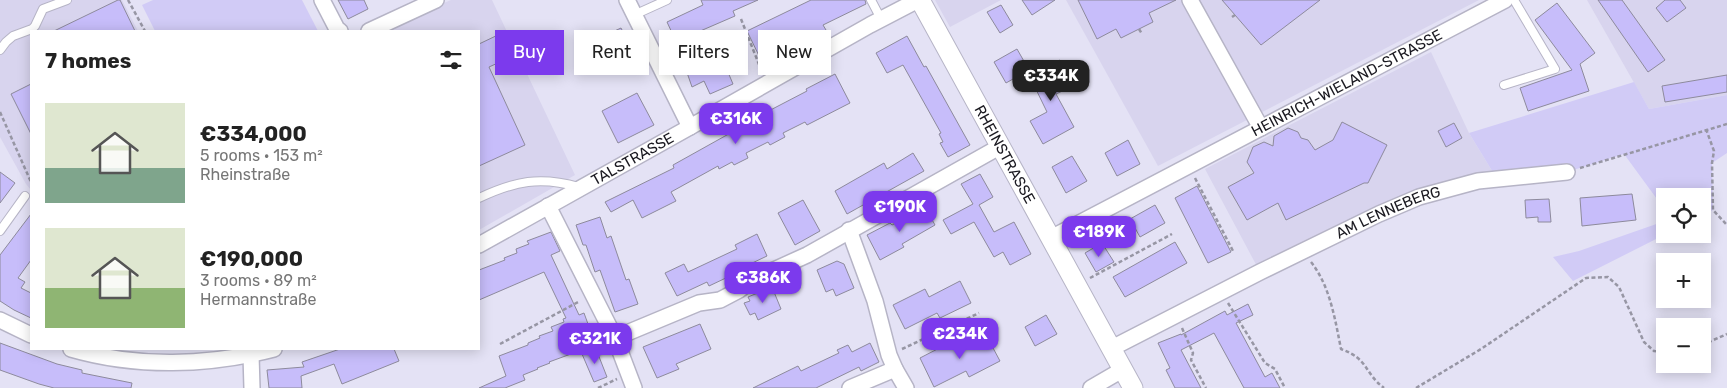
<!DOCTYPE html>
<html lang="en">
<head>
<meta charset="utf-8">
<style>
	:root { --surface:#fff; --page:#f2f2f2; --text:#222; --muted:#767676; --accent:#7c3aed }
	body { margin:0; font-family:Rubik,sans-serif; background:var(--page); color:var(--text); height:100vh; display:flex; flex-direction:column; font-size:19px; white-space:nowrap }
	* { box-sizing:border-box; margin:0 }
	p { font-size:16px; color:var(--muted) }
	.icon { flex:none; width:28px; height:28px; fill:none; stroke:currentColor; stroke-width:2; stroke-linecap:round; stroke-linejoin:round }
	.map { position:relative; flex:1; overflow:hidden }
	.panel { position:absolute; left:30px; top:30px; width:450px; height:320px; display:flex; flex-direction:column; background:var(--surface); border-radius:0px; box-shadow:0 2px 12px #0003 }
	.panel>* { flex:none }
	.hud { position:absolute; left:495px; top:30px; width:475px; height:45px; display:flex; gap:10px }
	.fabs { position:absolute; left:1656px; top:188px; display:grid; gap:10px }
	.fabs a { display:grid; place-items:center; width:55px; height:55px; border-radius:0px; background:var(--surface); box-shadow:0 2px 12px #0003; font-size:25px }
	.price { position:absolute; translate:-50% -42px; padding:0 11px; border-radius:10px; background:var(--accent); color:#fff; font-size:16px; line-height:32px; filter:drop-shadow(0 1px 2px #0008) }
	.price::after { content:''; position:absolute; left:50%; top:30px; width:15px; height:11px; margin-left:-8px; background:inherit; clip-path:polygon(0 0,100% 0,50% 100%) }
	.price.on { background:#222; color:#fff }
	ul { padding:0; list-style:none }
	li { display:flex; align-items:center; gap:15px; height:125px; padding:0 15px }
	li span { display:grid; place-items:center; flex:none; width:140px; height:100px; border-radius:0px; color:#555 }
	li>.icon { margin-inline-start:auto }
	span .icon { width:60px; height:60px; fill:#fffc; stroke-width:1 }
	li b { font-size:21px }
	h2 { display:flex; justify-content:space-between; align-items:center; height:60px; padding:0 15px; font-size:21px }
	.chip { padding:0 18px; border-radius:0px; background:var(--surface); box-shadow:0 2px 12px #0003; font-size:18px; line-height:45px }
	.chip.on { background:var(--accent); color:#fff }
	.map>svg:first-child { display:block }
</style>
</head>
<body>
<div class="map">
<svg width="1727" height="388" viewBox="0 0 1727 388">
	<rect width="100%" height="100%" fill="#e4e2f5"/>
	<g fill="#d8d4ee">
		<polygon points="0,0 122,0 138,31 31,31 31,190 26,184 0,137"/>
		<polygon points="451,0 492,0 575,175 479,230 479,31 379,31"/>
		<polygon points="935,0 1001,0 950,27"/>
		<polygon points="1066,0 1479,0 1158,166"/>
		<polygon points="1587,0 1727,0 1727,95 1649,109"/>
		<polygon points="1431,52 1469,133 1497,179 1456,186 1260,272 1205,169"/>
	</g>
	<g fill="#d1cbf6">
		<polygon points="153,0 302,0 318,31 155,31 142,5"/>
		<polygon points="1634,82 1649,109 1727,95 1727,153 1712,163 1713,210 1703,215 1702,196 1665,196 1665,210 1624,154 1567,172 1497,179 1469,133"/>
		<polygon points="1665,221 1665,234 1666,234 1573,281 1553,257 1579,251"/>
	</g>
	<g fill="#c7bdfa" stroke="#8d8a9c">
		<polygon points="118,0 120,0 135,31 54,31"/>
		<polygon points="338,0 364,0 368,9 348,19"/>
		<polygon points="701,0 758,0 733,11 735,16 698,32 699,36 688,41 700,68 722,58 733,84 710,94 704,81 692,87 684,64 686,63 667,22 703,5"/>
		<polygon points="811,0 865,0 866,4 823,25 826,30 762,62 747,31"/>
		<polygon points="1022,0 1055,0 1032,15"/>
		<polygon points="1078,0 1176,0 1149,13 1153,22 1121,38 1116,29 1097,39"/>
		<polygon points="1222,0 1320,0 1261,45"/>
		<polygon points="1598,0 1622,0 1665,60 1648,72"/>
		<polygon points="1665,0 1680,0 1686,8 1667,22 1656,8"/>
		<polygon points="1557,3 1595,53 1580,64 1589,91 1528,111 1520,88 1572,70 1535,20"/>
		<polygon points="1001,5 1013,25 1000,33 987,12"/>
		<polygon points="621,28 631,48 605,60 595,40"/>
		<polygon points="500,34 511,57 489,67 525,145 479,166 479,44"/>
		<polygon points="907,36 924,67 926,66 970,145 948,157 940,143 943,142 939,134 941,133 903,65 887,73 876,53"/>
		<polygon points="1017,49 1029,70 1006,83 994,62"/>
		<polygon points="1060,60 1073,86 1056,94 1074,127 1043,144 1030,121 1047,112 1029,75"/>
		<polygon points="835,74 850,103 807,125 805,122 783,133 785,137 770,145 768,142 746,153 748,158 734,165 732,162 719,169 718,166 671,192 676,201 642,218 633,200 611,212 605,202 674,168 673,165 734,131 734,129 807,91 806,89"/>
		<polygon points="1727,75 1727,92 1665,102 1662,86"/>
		<polygon points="31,84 31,134 11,94"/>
		<polygon points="637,93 654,125 618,143 602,111"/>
		<polygon points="1342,122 1387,145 1368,183 1364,183 1286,220 1278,203 1247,220 1228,187 1254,173 1247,162 1253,147 1264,142 1273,146 1274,136 1288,128 1298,132 1301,138 1308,140 1315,150 1333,140"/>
		<polygon points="1454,123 1462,138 1446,147 1438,131"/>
		<polygon points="1128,140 1140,164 1117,176 1105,153"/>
		<polygon points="913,153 924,171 847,214 835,191 884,163 887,169"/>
		<polygon points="1072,156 1087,181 1066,193 1052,167"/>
		<polygon points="0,172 15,183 0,203"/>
		<polygon points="980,174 993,197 979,205 994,232 1014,222 1031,254 1010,265 1003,252 994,257 974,222 951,234 943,220 973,204 961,184"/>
		<polygon points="1197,186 1231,252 1208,263 1175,198"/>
		<polygon points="1632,194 1636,220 1582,226 1580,198"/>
		<polygon points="1549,199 1551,222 1538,222 1538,217 1526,218 1525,200"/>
		<polygon points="803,200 820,231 795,245 778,213"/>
		<polygon points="1155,205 1165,223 1140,237 1130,219"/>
		<polygon points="925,207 935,225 902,244 904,247 880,260 867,235 890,223 892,225"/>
		<polygon points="31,214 31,260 18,278 25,282 21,288 31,293 31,318 14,310 0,301 0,255"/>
		<polygon points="600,217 607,238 611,236 626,280 629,279 638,304 615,312 600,270 595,272 586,245 583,245 576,225"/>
		<polygon points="551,232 560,251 551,255 579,315 584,313 588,324 582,327 590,347 549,362 550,363 537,368 538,369 523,375 525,380 505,388 479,388 506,376 499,356 528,345 528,343 540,338 539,336 553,331 551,327 564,322 563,319 566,318 544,272 479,300 479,270 505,260 504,258 517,253 516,249 529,244 527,241"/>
		<polygon points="757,234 767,256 727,275 728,277 709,286 707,282 677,296 665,273 684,264 688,272 737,249 735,245"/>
		<polygon points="1175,242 1187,263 1125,297 1113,277"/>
		<polygon points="1102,243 1114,262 1096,272 1085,253"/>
		<polygon points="837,261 844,264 854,288 836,296 833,289 826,292 817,270"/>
		<polygon points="960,281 971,303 940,318 937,313 905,329 893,305 925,289 929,297"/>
		<polygon points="772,287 781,309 758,320 755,313 750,315 744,303 750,301 748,297"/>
		<polygon points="1248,304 1253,315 1236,323 1265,377 1272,373 1280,388 1244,388 1214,333 1181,350 1201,388 1175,388 1166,370 1170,368 1158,343 1181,334 1181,335 1225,311 1227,315"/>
		<polygon points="1046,315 1057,334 1035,346 1025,327"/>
		<polygon points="700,324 711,349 676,364 679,369 657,378 643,347"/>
		<polygon points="985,333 1000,361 969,377 966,371 934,387 920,358 951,342 954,348"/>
		<polygon points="0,343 57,364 82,370 82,373 132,383 131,388 54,388 39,384 0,370"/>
		<polygon points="870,343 879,362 861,371 859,367 816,388 753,388 798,366 801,371 839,353 837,350 848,345 852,352"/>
		<polygon points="340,349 394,349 399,361 342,384 334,364 301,376 302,388 269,388 267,370 304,367 302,362"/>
		<polygon points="596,349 607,377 594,382 582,354"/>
	</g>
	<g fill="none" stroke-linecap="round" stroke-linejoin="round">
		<defs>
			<g id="service">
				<polyline points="871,0 881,19"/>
				<polyline points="634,15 667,0"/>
				<polyline points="0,50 6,42 13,36 32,29 35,26 43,9 67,0"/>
				<polyline points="1504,85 1555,69 1514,0"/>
				<path d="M479,198C515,181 540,176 579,187"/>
				<polyline points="0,231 25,196"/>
			</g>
			<g id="minor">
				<polyline points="322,0 337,29 340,31"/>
				<polyline points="627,0 690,127"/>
				<polyline points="1190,0 1261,128"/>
				<polyline points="369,31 436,0"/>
				<polyline points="548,206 615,338 634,388"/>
				<polyline points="849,230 875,301 889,355 895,369 850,388"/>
				<path id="s1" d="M1051,238L1505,0"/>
				<path id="s2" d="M479,245L690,127L870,25L918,0"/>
				<polyline points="0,320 31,335"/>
				<polyline points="615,338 699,303 720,300 739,290 752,280 807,255 1001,146"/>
				<path id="s3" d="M1112,348L1260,272L1379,214L1419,197L1478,181L1567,172"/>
				<path d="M71,349C137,368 208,366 274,349"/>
				<polyline points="251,355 252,388"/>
				<polyline points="895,369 906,388"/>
				<polyline points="1091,388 1122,370"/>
			</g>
			<g id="tertiary">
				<path id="s4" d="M920,0L1133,388"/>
			</g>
		</defs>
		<use href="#service" stroke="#b6b4c6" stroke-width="10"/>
		<use href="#minor" stroke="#b6b4c6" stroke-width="18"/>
		<use href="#tertiary" stroke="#b6b4c6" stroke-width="21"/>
		<g stroke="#9796a4" stroke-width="2.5" stroke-dasharray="4 2.5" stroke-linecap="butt">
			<polyline points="128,0 145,31"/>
			<polyline points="1232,17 1235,15"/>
			<polyline points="741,19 762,72"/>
			<polyline points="1139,29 1142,34"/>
			<polyline points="0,112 31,182"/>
			<polyline points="1706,129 1714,151 1712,163 1713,210 1727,225"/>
			<polyline points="1580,168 1727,124"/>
			<polyline points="1195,178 1233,251"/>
			<path d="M1311,262C1330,286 1335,319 1341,349C1369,359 1364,373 1384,388"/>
			<polyline points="1090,278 1172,234"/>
			<polyline points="1228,303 1265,363 1275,369 1285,388"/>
			<polyline points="1182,328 1193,353 1191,360 1206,388"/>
			<polyline points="500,344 580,301"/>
			<polyline points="1702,345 1727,334"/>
			<polyline points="902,349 979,313"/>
			<polyline points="598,388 617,379"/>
			<polyline points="1416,388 1481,349 1586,278 1608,277 1619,287 1644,342 1654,351 1665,352"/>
		</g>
		<use href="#service" stroke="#fff" stroke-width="8"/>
		<use href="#minor" stroke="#fff" stroke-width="15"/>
		<use href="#tertiary" stroke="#fff" stroke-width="19"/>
	</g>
	<g text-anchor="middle" stroke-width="4.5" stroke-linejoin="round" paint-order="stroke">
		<g font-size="15" fill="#1a1920" stroke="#e4e2f5">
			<text dy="5" stroke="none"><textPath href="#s1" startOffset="334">HEINRICH-WIELAND-STRASSE</textPath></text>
			<text dy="5" stroke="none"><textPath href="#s4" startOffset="176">RHEINSTRASSE</textPath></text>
			<text dy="5" stroke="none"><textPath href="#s2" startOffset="176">TALSTRASSE</textPath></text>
			<text dy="5" stroke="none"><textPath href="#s3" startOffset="308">AM LENNEBERG</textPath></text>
		</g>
	</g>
</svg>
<div class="fabs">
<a><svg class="icon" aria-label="locate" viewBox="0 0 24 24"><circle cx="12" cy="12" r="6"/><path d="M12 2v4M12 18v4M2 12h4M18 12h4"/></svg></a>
<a>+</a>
<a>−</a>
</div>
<b class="price on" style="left:1051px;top:102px">€334K</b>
<b class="price" style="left:736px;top:145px">€316K</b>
<b class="price" style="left:900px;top:233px">€190K</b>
<b class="price" style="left:1099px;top:258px">€189K</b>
<b class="price" style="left:763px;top:304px">€386K</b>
<b class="price" style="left:960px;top:360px">€234K</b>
<b class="price" style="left:595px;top:365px">€321K</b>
<div class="hud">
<a class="chip on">Buy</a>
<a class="chip">Rent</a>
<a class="chip">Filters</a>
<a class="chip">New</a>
</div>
<section class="panel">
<h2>7 homes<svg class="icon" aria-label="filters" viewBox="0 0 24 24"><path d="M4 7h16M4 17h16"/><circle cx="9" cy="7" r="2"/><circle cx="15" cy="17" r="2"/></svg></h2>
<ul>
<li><span style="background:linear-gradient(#dfe7d0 65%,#7fa58c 0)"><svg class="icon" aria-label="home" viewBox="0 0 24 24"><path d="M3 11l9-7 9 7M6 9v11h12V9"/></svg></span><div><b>€334,000</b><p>5 rooms · 153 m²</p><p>Rheinstraße</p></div></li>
<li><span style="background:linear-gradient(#dfe7d0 60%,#8fb573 0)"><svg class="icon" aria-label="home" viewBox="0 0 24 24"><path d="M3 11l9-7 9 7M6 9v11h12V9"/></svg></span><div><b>€190,000</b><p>3 rooms · 89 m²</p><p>Hermannstraße</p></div></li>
</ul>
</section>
</div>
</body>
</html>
